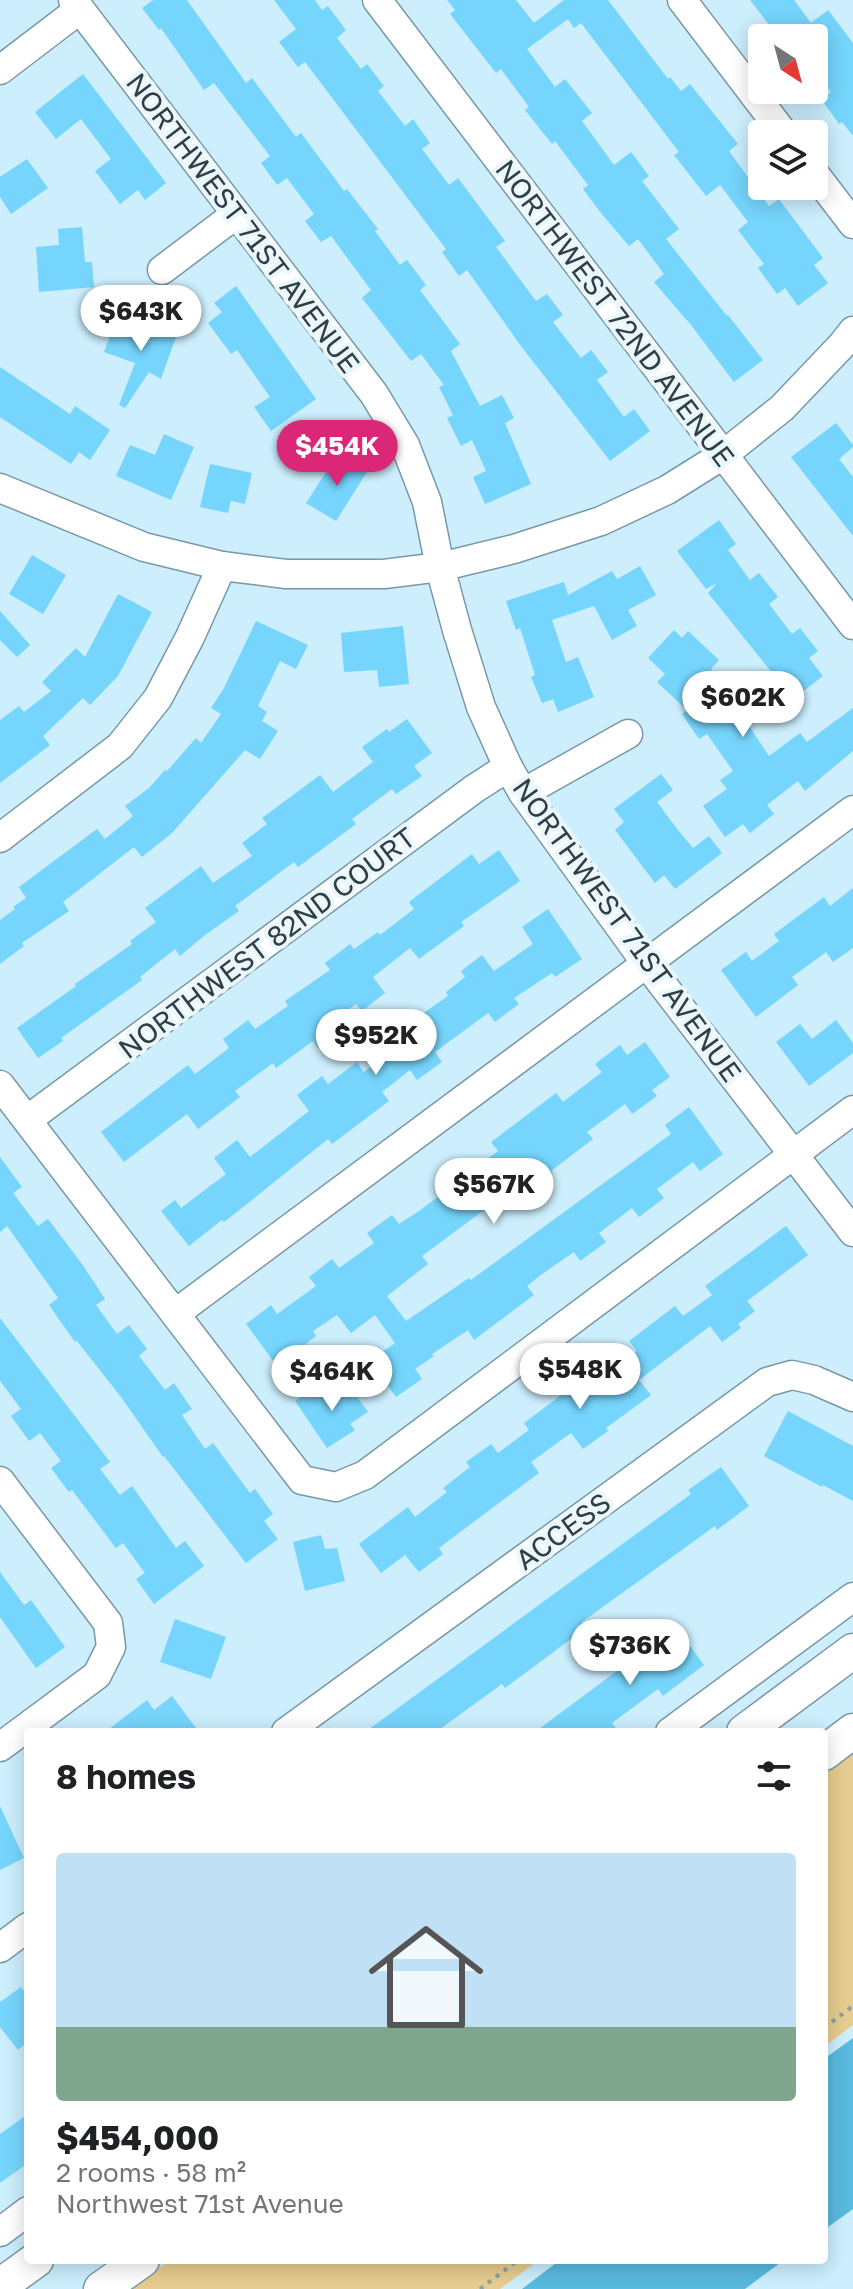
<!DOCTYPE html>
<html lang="en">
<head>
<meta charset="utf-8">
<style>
	:root { --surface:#fff; --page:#f2f2f2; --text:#202124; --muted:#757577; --line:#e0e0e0; --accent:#db2777 }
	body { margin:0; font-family:"Golos Text",sans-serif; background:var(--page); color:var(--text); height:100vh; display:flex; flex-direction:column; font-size:30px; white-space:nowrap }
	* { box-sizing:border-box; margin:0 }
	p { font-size:26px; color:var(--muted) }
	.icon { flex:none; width:44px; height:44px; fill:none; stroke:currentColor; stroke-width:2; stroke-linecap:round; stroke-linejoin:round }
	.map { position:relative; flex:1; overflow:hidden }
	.sheet { position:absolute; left:24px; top:1728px; width:804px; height:536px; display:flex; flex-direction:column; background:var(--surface); border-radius:8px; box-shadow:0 4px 20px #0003 }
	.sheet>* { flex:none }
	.needle { width:52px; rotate:144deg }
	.fabs { position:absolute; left:748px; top:24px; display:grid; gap:16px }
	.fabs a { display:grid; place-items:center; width:80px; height:80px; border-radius:8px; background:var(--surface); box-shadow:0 4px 20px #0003; font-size:40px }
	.price { position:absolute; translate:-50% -68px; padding:0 18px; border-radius:28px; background:#fff; color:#222; font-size:26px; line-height:52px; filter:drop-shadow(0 2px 4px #0008) }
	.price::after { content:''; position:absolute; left:50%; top:48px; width:24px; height:18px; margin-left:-12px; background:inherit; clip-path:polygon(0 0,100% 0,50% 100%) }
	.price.selected { background:var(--accent); color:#fff }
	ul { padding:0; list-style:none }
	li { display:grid; align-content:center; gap:16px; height:424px; padding:0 32px }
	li+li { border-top:2px solid var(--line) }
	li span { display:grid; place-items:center; height:248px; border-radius:8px; color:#555 }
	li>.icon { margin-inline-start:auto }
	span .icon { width:144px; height:144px; fill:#fffc; stroke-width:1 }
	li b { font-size:34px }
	h2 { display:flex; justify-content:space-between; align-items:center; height:96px; padding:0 32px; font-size:34px }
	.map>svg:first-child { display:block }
</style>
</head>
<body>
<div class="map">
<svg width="853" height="2289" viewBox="0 0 853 2289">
	<rect width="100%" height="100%" fill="#cceefd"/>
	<g fill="#e6cc90">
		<polygon points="853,1751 853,2025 824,2047 824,1772"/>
		<polygon points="170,2260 539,2260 500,2289 131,2289"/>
	</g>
	<g fill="#59b9df">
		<polygon points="853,2038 853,2209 824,2230 824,2059"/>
		<polygon points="560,2260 784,2260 745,2289 522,2289"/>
	</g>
	<g fill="#76d5fc">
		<polygon points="153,0 187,0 246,83 252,78 296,137 301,133 344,191 347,189 378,229 375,231 400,265 407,260 426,285 420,290 460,344 451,351 480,406 502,395 514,418 505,423 531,484 485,504 473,477 486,471 472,440 461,446 447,418 453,415 439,387 444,385 421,354 411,361 362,298 371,290 331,236 321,242 305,221 314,214 287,178 277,185 261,163 270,156 214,83 204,90 161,28 159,30 142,8"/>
		<polygon points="274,0 315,0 322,10 328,6 346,30 337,38 361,69 367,64 384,86 378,91 405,126 413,119 430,143 422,149 449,185 458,178 505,241 496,247 536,301 547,294 563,315 553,322 581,358 591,350 608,372 597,380 624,417 634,409 650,431 610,461 521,346 467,270 459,276 442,252 446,249 305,62 298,67 279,42 296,29"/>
		<polygon points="447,0 516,0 534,23 564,0 608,0 668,79 670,77 681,91 690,84 738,144 729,151 769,206 779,199 823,258 814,265 828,283 798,306 785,288 777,294 758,268 764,264 738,230 748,222 720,185 706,196 674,155 679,152 581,23 574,28 568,19 527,49 555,87 565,79 592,113 582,121 614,165 631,152 649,176 642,181 679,229 666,239 727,316 728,315 763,360 734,382 691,325 654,282 664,274 638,239 629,246 601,213 583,189 588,185 555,141 552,144 525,110 529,107 501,69 496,73 450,14 455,10"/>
		<polygon points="750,0 794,0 811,23 828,10 853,43 853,136 842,122 839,124 821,99 831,92 814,70 814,38 779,38"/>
		<polygon points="83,74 166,183 145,200 138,190 120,204 95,171 111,159 81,119 56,139 35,112"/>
		<polygon points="27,159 48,188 11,214 0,197 0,177"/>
		<polygon points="82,227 85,262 92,262 94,287 39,292 36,247 59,245 58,229"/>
		<polygon points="236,286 316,399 271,431 254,407 270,397 237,350 231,354 208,323 222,312 214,303"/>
		<polygon points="116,320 144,331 147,323 177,334 161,379 149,372 125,408 119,405 135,363 104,352"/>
		<polygon points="0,367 70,414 75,406 110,430 90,460 79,452 71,464 0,417"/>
		<polygon points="836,423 853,445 853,447 839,459 853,477 853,536 791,457"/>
		<polygon points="164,434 194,447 171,500 116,476 130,445 155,455"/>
		<polygon points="338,454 367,472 336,521 306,503"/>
		<polygon points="210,464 252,473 245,504 231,501 228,513 200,507"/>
		<polygon points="719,520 736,544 728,550 750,580 759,573 778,597 769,604 792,634 800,628 818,651 809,658 823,676 793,699 708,593 717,583 706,589 677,551"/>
		<polygon points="32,555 66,575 43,614 9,594"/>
		<polygon points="640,566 656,595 628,610 637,626 612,640 594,606 552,620 566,662 578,657 594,697 558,712 553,699 542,703 531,677 535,675 520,628 516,630 506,601 564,582 568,595 612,571 617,579"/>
		<polygon points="118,594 152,612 118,676 90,705 83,698 43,736 50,745 0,783 0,720 19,706 24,712 51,691 42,682 76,648 85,657"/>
		<polygon points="0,611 30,645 17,657 0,640"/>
		<polygon points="256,621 308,645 296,669 280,661 258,706 267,712 262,721 278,731 260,759 245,750 172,833 142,857 134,847 63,902 69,911 22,943 24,946 0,964 0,920 15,909 13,907 26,898 19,887 97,829 105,839 133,816 125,806 149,788 165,770 167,771 196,738 201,743 221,714 211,708 224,688"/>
		<polygon points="403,626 409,684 379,687 377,670 344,672 341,633"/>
		<polygon points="674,630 682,638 688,631 719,660 711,669 769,756 800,733 807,742 853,708 853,751 805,791 798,781 767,805 774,814 750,833 743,824 725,837 703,806 727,789 720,780 733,771 707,734 699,739 682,714 687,710 657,682 665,674 648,658"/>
		<polygon points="407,719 432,753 414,766 422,776 396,794 392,789 352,819 356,824 298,867 294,862 235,906 239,911 205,935 180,956 175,949 140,977 142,980 61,1038 63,1041 38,1058 17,1028 76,986 75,984 132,944 130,941 156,922 145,908 201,866 213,883 252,856 242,843 267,824 262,818 320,775 333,792 373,762 362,747 387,729 389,732"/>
		<polygon points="661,774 673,790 657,802 678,830 693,848 709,836 722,853 675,889 664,875 655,883 615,830 624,822 614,809"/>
		<polygon points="499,850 520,881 461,922 464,926 419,959 410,948 373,977 385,993 362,1011 356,1004 327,1024 335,1036 318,1048 313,1041 276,1068 273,1063 235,1091 240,1097 198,1129 187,1114 124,1162 101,1132 188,1065 195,1074 229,1048 223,1039 248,1020 255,1029 288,1006 285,1001 330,970 325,963 350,944 354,949 378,932 380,935 414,909 409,902 472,854 479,864"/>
		<polygon points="853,888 853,948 833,962 826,952 792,977 798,985 756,1017 721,970 746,952 752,961 779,941 774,934 824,897 830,906"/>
		<polygon points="548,909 582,959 555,977 552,973 514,998 519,1004 495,1022 488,1013 435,1052 442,1062 417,1080 410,1070 382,1092 389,1101 332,1144 328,1139 237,1212 224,1222 222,1220 189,1246 161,1211 175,1200 181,1208 226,1174 214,1158 237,1140 250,1157 309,1111 297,1095 322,1076 328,1084 357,1062 364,1072 394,1048 388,1038 448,996 446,992 465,977 461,971 482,955 494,971 533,944 522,927"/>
		<polygon points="836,1020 853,1043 853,1053 809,1086 776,1042 800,1024 812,1039"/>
		<polygon points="645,1042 670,1077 652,1090 657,1096 632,1114 625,1104 587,1132 593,1139 551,1171 553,1173 521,1196 515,1187 422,1256 428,1264 387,1296 406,1321 469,1278 471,1280 671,1134 665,1125 689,1107 723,1154 700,1171 693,1162 657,1189 664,1198 639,1217 632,1208 599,1233 606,1242 580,1261 574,1252 542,1274 527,1286 534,1295 474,1340 468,1330 432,1354 434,1356 415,1369 422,1379 396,1397 370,1361 395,1343 375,1315 351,1333 337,1315 313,1331 316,1336 277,1366 246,1324 271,1305 277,1314 316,1286 309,1277 332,1259 339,1268 374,1243 367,1233 392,1215 399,1224 419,1211 446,1191 438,1180 460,1163 468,1174 498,1151 491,1142 556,1093 563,1102 602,1072 595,1064 620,1045 627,1055"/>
		<polygon points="0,1157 22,1187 13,1193 38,1226 48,1219 82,1264 105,1299 96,1305 117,1334 129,1325 147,1349 139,1356 165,1390 174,1383 192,1409 182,1415 205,1449 213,1443 250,1493 255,1489 273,1514 264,1521 278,1539 246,1563 164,1456 163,1457 121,1397 77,1341 75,1342 49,1305 58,1298 7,1226 0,1232"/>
		<polygon points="786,1226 808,1255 747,1301 755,1311 738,1324 741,1328 722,1342 710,1326 639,1380 651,1395 606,1428 608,1431 583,1449 571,1433 531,1462 539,1473 439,1548 443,1554 419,1572 405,1555 381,1573 359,1544 408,1507 415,1517 447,1492 443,1488 470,1467 466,1462 491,1444 498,1453 529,1430 524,1423 573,1386 580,1395 637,1351 629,1341 675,1306 683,1316 712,1295 705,1286"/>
		<polygon points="0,1318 110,1462 100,1469 120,1495 132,1486 176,1548 185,1541 204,1566 154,1604 136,1579 145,1573 123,1543 116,1548 72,1490 69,1492 51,1468 61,1461 40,1433 29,1441 11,1416 21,1409 0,1381"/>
		<polygon points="318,1385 328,1399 349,1385 368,1412 350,1424 355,1430 327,1448 295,1401"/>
		<polygon points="788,1411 853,1446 853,1501 823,1485 822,1487 764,1456"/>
		<polygon points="721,1467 749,1506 717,1530 715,1526 582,1622 586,1628 505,1688 502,1684 436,1732 365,1732 691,1494 688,1490"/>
		<polygon points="321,1535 325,1549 337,1548 345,1581 305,1591 293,1542"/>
		<polygon points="0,1572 24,1605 31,1600 65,1647 36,1668 0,1617"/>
		<polygon points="175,1619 226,1637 211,1679 160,1662"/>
		<polygon points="676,1627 704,1665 663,1696 658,1689 612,1723 619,1732 535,1732"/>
		<polygon points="172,1696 199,1732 105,1732 147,1700 154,1710"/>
		<polygon points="0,1806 24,1858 0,1870"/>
		<polygon points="21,1987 28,1997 28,2042 18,2050 0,2027 0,2002"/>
		<polygon points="28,2114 28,2163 0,2183 0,2134"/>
	</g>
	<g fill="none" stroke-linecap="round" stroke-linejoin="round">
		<defs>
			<g id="minor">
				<polyline points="73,0 374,394 405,445 427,502 440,567 457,630 481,707 508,767 523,793 646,963 853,1232"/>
				<polyline points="377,0 853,625"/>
				<polyline points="682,0 784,134"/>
				<polyline points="0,70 80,9"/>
				<polyline points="814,173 853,224"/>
				<polyline points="162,270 235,215"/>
				<polyline points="0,488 144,547 222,566 286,574 384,574 440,567 514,549 601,521 667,490 723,455 782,408 842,345 853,331"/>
				<polyline points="523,793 628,734"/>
				<polyline points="0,838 120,746 158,698 190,637 222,566"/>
				<polyline points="0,1085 302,1480 336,1487 365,1475 853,1110"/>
				<polyline points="27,1120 474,789 508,767"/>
				<polyline points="176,1313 853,810"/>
				<polyline points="0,1481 108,1623 111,1647 97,1675 0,1747"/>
				<polyline points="286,1732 767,1382 792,1375 814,1380 853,1397"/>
				<polyline points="670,1732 853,1597"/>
				<polyline points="0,1948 28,1927"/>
				<polyline points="0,2232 28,2211"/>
			</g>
			<g id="major">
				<polyline points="744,1732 853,1651"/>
				<polyline points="824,1753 853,1731"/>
				<polyline points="0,2286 36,2260"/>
				<polyline points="101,2289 142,2260"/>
			</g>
		</defs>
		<use href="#minor" stroke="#7998a6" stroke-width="31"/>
		<use href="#major" stroke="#7998a6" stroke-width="37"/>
		<g stroke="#87a0ab" stroke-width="4" stroke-dasharray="4 6" stroke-linecap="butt">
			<polyline points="824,2028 853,2006"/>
			<polyline points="480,2289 518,2260"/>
		</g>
		<use href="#minor" stroke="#fff" stroke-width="28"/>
		<use href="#major" stroke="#fff" stroke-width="34"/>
	</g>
	<g text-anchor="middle" stroke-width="8" stroke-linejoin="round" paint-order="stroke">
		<g font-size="28" fill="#313f45" stroke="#eaf7fd">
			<text transform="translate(243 223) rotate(53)" y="10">NORTHWEST 71ST AVENUE</text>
			<text transform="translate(615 313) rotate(53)" y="10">NORTHWEST 72ND AVENUE</text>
			<text transform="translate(627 930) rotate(54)" y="10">NORTHWEST 71ST AVENUE</text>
			<text transform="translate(267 943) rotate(-37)" y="10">NORTHWEST 82ND COURT</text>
			<text transform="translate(563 1531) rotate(-36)" y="10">ACCESS</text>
		</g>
	</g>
</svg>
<div class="fabs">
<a><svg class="needle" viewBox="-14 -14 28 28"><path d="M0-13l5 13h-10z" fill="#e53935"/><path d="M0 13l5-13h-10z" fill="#757577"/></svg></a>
<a><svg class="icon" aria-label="layers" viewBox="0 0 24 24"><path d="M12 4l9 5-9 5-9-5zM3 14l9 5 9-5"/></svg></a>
</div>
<b class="price" style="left:141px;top:353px">$643K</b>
<b class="price selected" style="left:337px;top:488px">$454K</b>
<b class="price" style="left:743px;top:739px">$602K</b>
<b class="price" style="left:376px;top:1077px">$952K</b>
<b class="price" style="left:494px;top:1226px">$567K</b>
<b class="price" style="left:580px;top:1411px">$548K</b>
<b class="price" style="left:332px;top:1413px">$464K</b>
<b class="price" style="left:630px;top:1687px">$736K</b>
<section class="sheet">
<h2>8 homes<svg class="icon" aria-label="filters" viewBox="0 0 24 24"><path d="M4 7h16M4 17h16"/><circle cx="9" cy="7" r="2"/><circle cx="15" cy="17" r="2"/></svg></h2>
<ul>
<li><span style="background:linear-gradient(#bfe0f5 70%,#7fa58c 0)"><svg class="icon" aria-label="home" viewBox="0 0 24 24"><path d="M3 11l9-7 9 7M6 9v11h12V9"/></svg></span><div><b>$454,000</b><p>2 rooms · 58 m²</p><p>Northwest 71st Avenue</p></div></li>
</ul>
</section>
</div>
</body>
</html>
